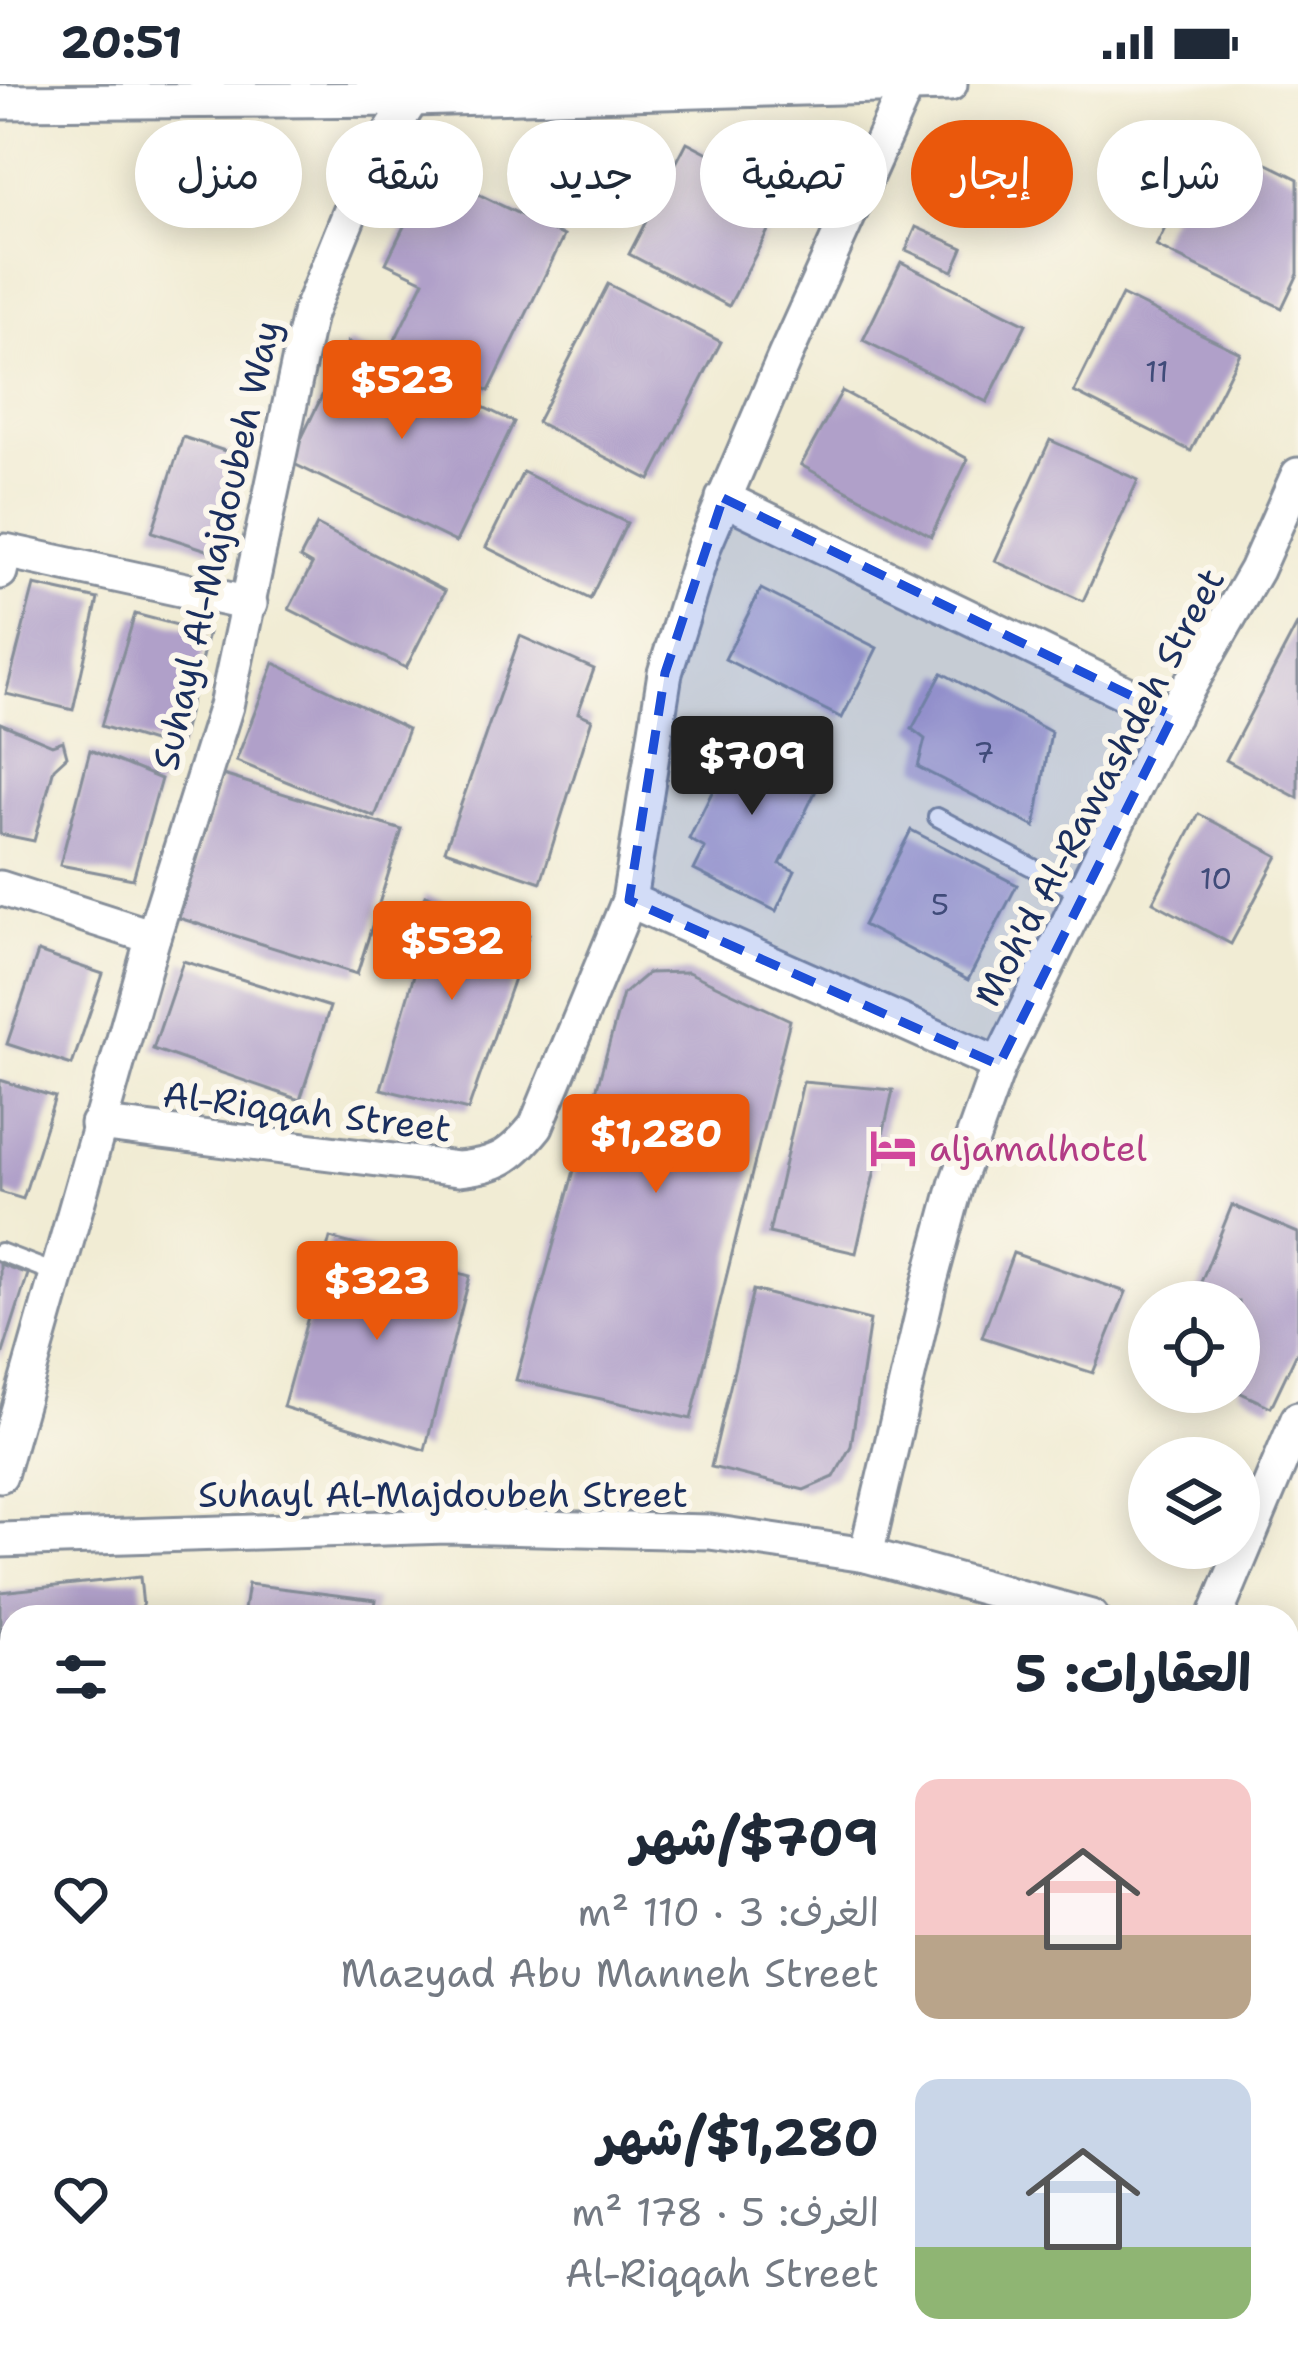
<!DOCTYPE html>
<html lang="ar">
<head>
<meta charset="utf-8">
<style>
	:root { --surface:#fff; --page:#f2f2f3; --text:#1f2937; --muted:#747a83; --accent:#ea580c }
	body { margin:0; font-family:"Shantell Sans","Playpen Sans Arabic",sans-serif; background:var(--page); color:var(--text); direction:rtl; height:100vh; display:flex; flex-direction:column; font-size:45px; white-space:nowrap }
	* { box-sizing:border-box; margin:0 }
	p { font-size:39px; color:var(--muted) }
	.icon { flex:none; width:66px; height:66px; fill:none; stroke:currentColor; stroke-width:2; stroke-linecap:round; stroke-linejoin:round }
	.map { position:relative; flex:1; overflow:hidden; direction:ltr }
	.drawer { position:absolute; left:0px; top:1521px; width:1299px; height:771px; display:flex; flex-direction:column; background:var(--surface); border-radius:36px 36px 0 0; box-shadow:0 6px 30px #0003; direction:rtl }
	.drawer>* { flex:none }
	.banner { position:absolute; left:36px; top:36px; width:1227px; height:108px; direction:rtl; display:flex; gap:24px }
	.buttons { position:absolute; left:1128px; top:1197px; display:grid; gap:24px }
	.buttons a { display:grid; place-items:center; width:132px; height:132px; border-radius:50%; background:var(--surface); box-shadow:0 6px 30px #0003; font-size:60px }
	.price { position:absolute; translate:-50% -102px; padding:0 27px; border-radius:12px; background:var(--accent); color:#fff; font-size:39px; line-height:78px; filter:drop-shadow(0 3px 6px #0008) }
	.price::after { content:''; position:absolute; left:50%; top:72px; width:36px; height:27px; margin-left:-18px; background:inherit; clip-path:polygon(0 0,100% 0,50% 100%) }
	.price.selected { background:#222; color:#fff }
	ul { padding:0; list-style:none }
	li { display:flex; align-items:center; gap:36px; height:300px; padding:0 48px }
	li span { display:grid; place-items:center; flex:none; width:336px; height:240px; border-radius:24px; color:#555 }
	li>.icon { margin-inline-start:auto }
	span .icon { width:144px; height:144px; fill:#fffc; stroke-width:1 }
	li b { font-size:51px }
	h2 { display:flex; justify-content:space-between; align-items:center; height:144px; padding:0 48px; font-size:51px }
	.tag { padding:0 42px; border-radius:54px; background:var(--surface); box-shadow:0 6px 30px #0003; font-size:42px; line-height:108px }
	.tag.selected { background:var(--accent); color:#fff }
	.status { display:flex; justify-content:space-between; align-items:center; height:84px; padding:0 60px; background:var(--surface); direction:ltr }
	.status svg { height:33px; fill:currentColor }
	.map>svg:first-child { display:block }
</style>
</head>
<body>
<div class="status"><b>20:51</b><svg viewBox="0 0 49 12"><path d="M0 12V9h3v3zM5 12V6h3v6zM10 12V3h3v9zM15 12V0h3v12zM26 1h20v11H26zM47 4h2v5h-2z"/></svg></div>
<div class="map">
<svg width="1298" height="2290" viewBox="0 0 1298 2290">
	<rect width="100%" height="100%" fill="#fbf7ec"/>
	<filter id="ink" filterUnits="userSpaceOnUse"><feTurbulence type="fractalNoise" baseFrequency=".00833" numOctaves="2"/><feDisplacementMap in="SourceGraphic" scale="24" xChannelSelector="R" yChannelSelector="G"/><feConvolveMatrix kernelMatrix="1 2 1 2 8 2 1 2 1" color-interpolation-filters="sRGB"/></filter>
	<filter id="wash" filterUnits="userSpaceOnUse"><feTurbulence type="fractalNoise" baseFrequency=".004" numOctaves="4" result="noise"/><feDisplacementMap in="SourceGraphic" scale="48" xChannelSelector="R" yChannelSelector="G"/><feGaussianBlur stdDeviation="2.7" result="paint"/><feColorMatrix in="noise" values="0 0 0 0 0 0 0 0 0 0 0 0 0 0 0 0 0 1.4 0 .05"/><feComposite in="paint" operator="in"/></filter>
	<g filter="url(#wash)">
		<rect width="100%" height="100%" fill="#f1ecd4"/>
		<g id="blocks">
			<g fill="#b0a0c9">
				<polygon points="1211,52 1298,95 1298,190 1282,224 1156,162"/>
				<polygon points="687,58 787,110 729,222 629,170"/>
				<polygon points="431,87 564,152 489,307 393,260 424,197 386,179"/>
				<polygon points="916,143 963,164 953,187 906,166"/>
				<polygon points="901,178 1026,240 987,318 863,256"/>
				<polygon points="608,200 721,258 650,396 537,338"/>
				<polygon points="1122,211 1240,269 1191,367 1074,308"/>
				<polygon points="348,258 514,338 456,458 290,378"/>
				<polygon points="842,307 968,375 931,452 801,381"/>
				<polygon points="183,353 240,372 210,467 152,448"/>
				<polygon points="1050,356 1138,396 1083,517 995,477"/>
				<polygon points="523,388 627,439 590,515 486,463"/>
				<polygon points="317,441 445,507 406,584 289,525 312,481 300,474"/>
				<polygon points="34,501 98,515 73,626 6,610"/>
				<polygon points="761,505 877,564 842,634 725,575"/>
				<polygon points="135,530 208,549 179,666 101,642"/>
				<polygon points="1298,539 1298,714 1226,676"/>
				<polygon points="520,552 594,585 578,629 592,635 541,798 445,766"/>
				<polygon points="274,579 408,645 375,733 236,677"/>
				<polygon points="942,589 1051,648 1035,743 918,683 925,655 912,645"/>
				<polygon points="0,639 52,661 63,657 67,672 54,684 34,757 0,750"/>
				<polygon points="720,643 822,694 780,780 795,787 776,827 694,786 705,764 689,755 724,684 704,674"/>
				<polygon points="90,666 161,695 133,795 60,781"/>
				<polygon points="223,691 402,746 357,890 179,834"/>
				<polygon points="1199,730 1278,772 1231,860 1153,818"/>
				<polygon points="911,746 1017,801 968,896 863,841"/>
				<polygon points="425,811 529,851 468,1026 381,1005 420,870 409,861"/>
				<polygon points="38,868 103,890 72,981 7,960"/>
				<polygon points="183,877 330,923 300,1016 153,965"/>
				<polygon points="688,888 790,936 691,1335 516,1296 623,910 648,889"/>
				<polygon points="0,996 55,1013 23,1115 0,1108"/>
				<polygon points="803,998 893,1006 856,1169 769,1149"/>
				<polygon points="1232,1121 1298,1149 1298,1266 1271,1323 1239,1308 1239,1218 1193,1218"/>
				<polygon points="330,1154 470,1192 425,1366 283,1323"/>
				<polygon points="1013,1169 1126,1208 1093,1289 982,1253"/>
				<polygon points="0,1180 28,1190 1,1275 0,1275"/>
				<polygon points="753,1206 870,1236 851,1362 834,1393 804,1406 711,1383"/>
				<polygon points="140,1493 144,1533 12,1533 12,1562 0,1564 0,1508"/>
				<polygon points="248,1500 376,1516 373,1533 243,1533"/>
				<polygon points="12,1781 12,1835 0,1832"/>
				<polygon points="0,1891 12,1895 12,1985 0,1981"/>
				<polygon points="0,2087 12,2090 12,2132 0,2129"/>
				<rect x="1287" y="2138" width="11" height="114"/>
			</g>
		</g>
	</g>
	<g filter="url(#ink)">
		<use href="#blocks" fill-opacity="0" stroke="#868e99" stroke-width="3"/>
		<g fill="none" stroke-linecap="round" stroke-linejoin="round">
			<defs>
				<g id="lane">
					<polyline points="937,733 1081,809"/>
					<polyline points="0,1168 60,1191"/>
					<polyline points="737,2290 738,2280"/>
				</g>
				<g id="street">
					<polyline points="0,18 412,15 950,0"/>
					<polyline points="723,414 1173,632"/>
					<polyline points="0,488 5,467 250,520"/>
					<polyline points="0,804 153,853 226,622 309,230 368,84 412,15"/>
					<polyline points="629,816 999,981"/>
					<path d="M97,1040L458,1085C498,1081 511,1073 536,1042L629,816L665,589L704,462L785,272L906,4"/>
					<polyline points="0,1391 153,853"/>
					<polyline points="0,1456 447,1442 710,1448 866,1471 1091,1533"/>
					<polyline points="866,1471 930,1197 956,1101 999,981 1154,663 1256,486 1298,391"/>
					<polyline points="1215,1533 1298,1335"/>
					<polyline points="1287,1586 1298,1589"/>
					<polyline points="0,2267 12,2260"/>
					<polyline points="846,2280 979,2290"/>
				</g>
			</defs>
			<use href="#lane" stroke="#868e99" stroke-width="22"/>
			<use href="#street" stroke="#868e99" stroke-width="39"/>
			<use href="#lane" stroke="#fff" stroke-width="16"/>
			<use href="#street" stroke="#fff" stroke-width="33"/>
		</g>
	</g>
	<path fill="#1d4ed8" fill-opacity="0.2" stroke="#1d4ed8" stroke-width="9" stroke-dasharray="24 15" stroke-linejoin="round" d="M723,414L1173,632L999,981L629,816L665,589Z"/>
	<defs>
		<symbol id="hotel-bare" viewBox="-9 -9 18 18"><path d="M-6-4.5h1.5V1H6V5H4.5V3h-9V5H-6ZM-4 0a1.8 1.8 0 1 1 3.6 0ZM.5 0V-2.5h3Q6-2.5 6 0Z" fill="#d1479c" stroke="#fbf7ec" stroke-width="2.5" paint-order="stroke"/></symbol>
	</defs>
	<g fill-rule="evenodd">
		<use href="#hotel-bare" x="860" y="1031" width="66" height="66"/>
	</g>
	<g text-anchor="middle" stroke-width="12" stroke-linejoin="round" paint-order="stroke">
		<g font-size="30" fill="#404b79">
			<text x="1157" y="298">11</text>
			<text x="984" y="679">7</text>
			<text x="1216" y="805">10</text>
			<text x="940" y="831">5</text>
		</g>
		<g font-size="36" fill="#1b2f5e" stroke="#fbf7ec">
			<text transform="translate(216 461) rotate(-77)" y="13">Suhayl Al-Majdoubeh Way</text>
			<text transform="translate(1099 703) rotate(-62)" y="13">Moh'd Al-Rawashdeh Street</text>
			<text transform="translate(307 1027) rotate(7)" y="13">Al-Riqqah Street</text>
			<text x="443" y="1423">Suhayl Al-Majdoubeh Street</text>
		</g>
		<g font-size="36" fill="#b23c85" stroke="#fbf7ec" text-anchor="start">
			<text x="929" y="1077">aljamalhotel</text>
		</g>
	</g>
</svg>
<div class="buttons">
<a><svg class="icon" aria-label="locate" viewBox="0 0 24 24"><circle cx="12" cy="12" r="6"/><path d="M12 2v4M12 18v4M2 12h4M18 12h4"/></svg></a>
<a><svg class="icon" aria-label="layers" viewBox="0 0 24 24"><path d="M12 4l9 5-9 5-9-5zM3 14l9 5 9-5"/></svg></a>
</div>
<b class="price" style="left:402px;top:358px">$523</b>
<b class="price selected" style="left:752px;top:734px">$709</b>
<b class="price" style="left:452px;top:919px">$532</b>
<b class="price" style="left:656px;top:1112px">$1,280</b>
<b class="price" style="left:377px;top:1259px">$323</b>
<div class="banner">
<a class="tag">شراء</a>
<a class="tag selected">إيجار</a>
<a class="tag">تصفية</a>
<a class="tag">جديد</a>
<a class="tag">شقة</a>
<a class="tag">منزل</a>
</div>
<section class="drawer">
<h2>العقارات: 5<svg class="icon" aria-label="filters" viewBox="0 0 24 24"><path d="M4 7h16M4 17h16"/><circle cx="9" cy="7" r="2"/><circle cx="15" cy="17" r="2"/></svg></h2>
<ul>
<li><span style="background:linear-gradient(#f6c9c9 65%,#b9a48a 0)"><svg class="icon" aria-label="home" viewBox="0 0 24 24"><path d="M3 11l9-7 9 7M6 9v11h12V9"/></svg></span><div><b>$709/شهر</b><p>الغرف: 3 · 110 m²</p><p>Mazyad Abu Manneh Street</p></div><svg class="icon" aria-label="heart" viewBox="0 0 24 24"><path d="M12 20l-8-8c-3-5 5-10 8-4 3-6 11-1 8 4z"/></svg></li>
<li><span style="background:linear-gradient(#c9d6e8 70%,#8fb573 0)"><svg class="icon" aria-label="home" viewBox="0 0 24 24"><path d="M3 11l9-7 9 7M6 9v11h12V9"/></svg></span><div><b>$1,280/شهر</b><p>الغرف: 5 · 178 m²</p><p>Al-Riqqah Street</p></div><svg class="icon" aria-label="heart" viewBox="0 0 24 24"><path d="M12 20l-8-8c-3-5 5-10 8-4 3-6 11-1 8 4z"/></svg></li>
</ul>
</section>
</div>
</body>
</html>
